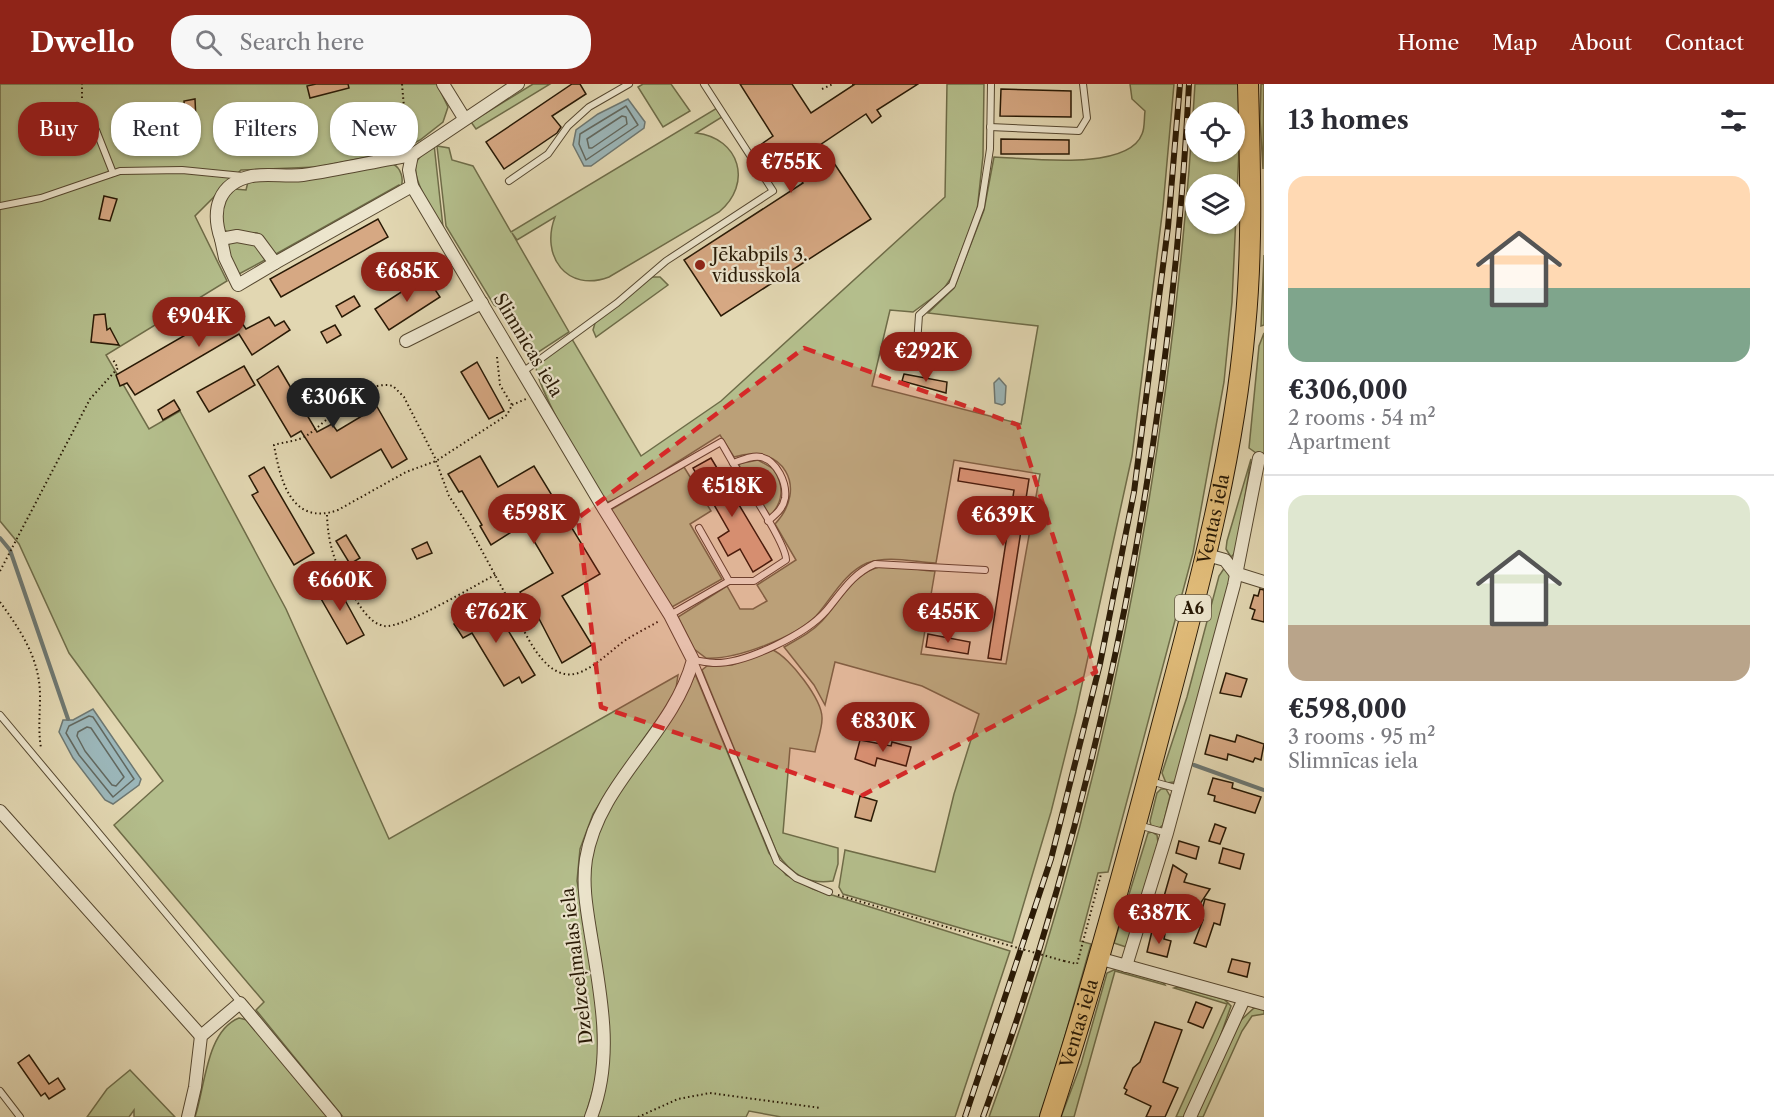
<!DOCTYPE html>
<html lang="en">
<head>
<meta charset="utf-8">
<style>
	:root { --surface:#fff; --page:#f7f7f7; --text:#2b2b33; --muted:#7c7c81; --line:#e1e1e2; --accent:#8f2418 }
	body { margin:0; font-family:"Libre Caslon Text",serif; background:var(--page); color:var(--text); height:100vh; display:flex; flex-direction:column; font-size:22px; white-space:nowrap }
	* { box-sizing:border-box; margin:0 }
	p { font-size:20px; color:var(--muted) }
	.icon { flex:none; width:33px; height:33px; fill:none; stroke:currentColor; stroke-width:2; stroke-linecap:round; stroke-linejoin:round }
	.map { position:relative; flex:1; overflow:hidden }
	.details { display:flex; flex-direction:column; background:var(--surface); width:510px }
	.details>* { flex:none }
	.banner { position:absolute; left:18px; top:18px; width:570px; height:54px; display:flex; gap:12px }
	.tools { position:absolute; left:1185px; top:18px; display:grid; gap:12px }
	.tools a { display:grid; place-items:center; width:60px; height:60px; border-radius:50%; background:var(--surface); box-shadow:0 2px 4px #0004; font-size:30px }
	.price { position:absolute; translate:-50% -51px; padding:0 14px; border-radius:21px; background:var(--accent); color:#fff; font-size:20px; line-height:39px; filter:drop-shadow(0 2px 3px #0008) }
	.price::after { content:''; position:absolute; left:50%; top:36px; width:18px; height:14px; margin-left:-9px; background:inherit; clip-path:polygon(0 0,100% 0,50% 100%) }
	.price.active { background:#222; color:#fff }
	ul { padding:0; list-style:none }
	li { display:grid; align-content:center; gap:12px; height:318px; padding:0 24px }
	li+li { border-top:2px solid var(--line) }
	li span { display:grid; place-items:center; height:186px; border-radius:18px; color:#555 }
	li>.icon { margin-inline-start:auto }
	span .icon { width:108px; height:108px; fill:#fffc; stroke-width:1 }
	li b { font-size:26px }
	h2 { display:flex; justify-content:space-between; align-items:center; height:72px; padding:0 24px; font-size:26px }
	.chip { padding:0 21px; border-radius:24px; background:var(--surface); box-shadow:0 2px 4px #0004; font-size:21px; line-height:54px }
	.chip.active { background:var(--accent); color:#fff }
	header { display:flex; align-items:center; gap:36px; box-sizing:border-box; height:84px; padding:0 30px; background:var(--accent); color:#fff }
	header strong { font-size:28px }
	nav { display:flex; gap:33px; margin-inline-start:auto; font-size:21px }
	.search { width:420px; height:54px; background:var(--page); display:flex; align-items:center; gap:15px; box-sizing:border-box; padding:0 21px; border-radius:24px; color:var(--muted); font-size:22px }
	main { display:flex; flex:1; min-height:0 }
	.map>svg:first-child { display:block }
</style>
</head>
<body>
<header>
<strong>Dwello</strong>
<div class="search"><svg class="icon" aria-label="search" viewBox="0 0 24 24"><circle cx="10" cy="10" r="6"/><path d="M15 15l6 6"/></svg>Search here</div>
<nav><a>Home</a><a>Map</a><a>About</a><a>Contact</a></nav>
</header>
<main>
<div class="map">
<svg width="1264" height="1033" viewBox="0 0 1264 1033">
	<rect width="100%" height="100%" fill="#e2d7b2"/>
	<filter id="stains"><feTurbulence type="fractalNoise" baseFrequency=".00333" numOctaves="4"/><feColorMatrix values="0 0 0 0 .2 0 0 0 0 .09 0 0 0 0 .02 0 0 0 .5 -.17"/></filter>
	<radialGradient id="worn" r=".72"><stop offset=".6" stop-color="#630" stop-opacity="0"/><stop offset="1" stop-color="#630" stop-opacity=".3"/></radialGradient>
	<g fill="#b4be8c" stroke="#6e6c48" stroke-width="1.5" fill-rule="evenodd">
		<polygon points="0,0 437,0 448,23 443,38 420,56 399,67 317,83 241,86 195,132 227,197 106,271 149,345 180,327 286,525 389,755 678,591 675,611 611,701 593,730 580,765 577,797 597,914 598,989 585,1033 343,1033 256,926 264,918 114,741 163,697 69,569 19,460 0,437"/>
		<polygon points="533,0 550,0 476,45 471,38"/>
		<polygon points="643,0 671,0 690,27 663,43 638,3"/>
		<path d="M947,0H984L983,72L977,127L951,194L943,206L913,228L890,226L872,302L1021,340L1038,242L928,229L954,204L984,126L994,73C1026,74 1128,88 1142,50C1145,44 1144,34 1145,27L1132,15L1130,0H1174L1163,123L1132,372L1076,628L1051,728L1012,859L843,810L839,803L845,766L935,788L954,710L979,630L922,602L835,578L825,621L814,601L784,563C798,555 812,548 822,537C840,518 853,489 879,483C896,479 917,487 935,487L921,570L1006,580L1040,390L954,376L936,479C914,478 888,471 867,479C844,489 832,514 816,532C795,553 736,576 706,574L694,565L678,533L727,502L740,525H753L767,517L757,501L796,476L775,440C809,404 783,358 734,373L720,351L622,413L608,418C593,406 536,301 536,282L572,255L641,372L721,317L945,113Z"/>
		<path d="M1195,0H1239L1240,44L1232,218L1224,298L1193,469L1108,788L1098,789L1080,857L1091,860L1042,1033H989C1110,702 1174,351 1195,0ZM1196,28H1234V68H1196ZM1196,100H1234V140H1196Z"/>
		<polygon points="1261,0 1264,0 1263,85 1260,35"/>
		<path d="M717,24L722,33L696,49C740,54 753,100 719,128L609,193C567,209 540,172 555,133L517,156L512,149L569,248L537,269L515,234L494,221L446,142L437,62L449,64L452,76L473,82L511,148Z"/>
		<path d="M434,60L443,143C435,129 409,94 417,77C421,70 428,65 434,60Z"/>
		<path d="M393,80C401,84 404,95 401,103L399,101L276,170L257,149L228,148L223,146L219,121L234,105L246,106L248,98Z"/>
		<polygon points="235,156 255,159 265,176 239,190 229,173 227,161"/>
		<polygon points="1264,171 1264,241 1261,242"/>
		<polygon points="652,193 660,193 668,201 596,253 593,246 595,239"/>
		<polygon points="1264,249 1264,371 1259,371 1249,364 1259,262"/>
		<polygon points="1251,375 1236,468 1231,473 1226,465 1227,457"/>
		<path d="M758,376L774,385C784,402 784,417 770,432L738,380ZM755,386L765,402L759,406L749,390Z"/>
		<polygon points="684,383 711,427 690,440 722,495 672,523 612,430 612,425"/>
		<polygon points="1225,483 1231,494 1176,695 1174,698 1166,699 1162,689 1187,613 1219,492"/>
		<path d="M773,566C789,573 823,616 822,635C822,645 817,657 815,668L790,664L783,749L838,764V780L833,797C808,801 791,790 777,769L702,586L707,582L732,581Z"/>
		<path d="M695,590L769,769L786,791L813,805L1010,867L955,1033H781L749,1027L746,1033H597L602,1015L599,870C597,841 587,812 589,783C597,706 669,659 695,590Z"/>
		<polygon points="1161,705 1166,705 1170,712 1163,741 1159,744 1151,742 1150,737 1157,709"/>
		<polygon points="1152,748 1157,751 1158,759 1126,863 1114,859 1148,749"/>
		<polygon points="1116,885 1163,898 1165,901 1115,887 1074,1033 1061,1033 1081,980 1107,889"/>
		<polygon points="1177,903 1224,915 1231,922 1212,976 1184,1033 1176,1033 1227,920 1174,904"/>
		<polygon points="1254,924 1264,925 1264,930 1252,932 1242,947 1203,1033 1195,1033 1241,936"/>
		<path d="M239,934L247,936L329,1033H195C205,1004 206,947 239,934Z"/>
		<polygon points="130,986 175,1033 134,1033 134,1026 129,1033 87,1033 107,1005"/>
	</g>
	<g fill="#9bb6b9" stroke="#6d7771" stroke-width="1.5">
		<polygon points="628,15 645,38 644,44 591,82 584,82 573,61 576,46 598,30"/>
		<polygon points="999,294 1006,302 1005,319 1002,321 995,319 994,299"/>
		<polygon points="93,625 141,695 139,701 113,720 105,716 73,674 59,648 63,636 73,636"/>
	</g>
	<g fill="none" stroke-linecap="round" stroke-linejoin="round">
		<g stroke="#62685f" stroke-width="1.5">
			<polygon points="626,22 638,41 586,76 579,60 580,50"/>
			<polygon points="622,32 626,33 627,40 592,64 589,64 587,55"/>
			<polygon points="89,632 93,633 134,695 113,713 79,671 66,649 69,642"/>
			<polygon points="87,643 91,644 124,693 116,702 112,701 85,667 77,652 78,648"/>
		</g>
		<g stroke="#6d7771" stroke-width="4">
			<polyline points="0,454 10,466 68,635"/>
			<polyline points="1194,681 1264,706"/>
		</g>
	</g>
	<g fill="#d6a883" stroke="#281905" stroke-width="1.5">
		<polygon points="316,0 348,0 349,4 310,14 307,2"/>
		<polygon points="572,0 580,0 586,10 552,32 561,43 557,49 504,85 486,58"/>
		<polygon points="740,0 792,0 811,29 855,0 918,0 877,26 881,32 872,39 866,30 817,63 830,81 834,79 871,135 721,232 684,176 803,99 790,80 770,92 753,66 773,52"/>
		<polygon points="1001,5 1071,7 1071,33 1000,32"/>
		<polygon points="195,15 197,58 188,58 184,17"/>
		<polygon points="1001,55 1069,56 1069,70 1001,70"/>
		<polygon points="104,112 117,115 110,137 99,135"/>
		<polygon points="378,135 388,153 281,213 270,195"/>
		<polygon points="426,192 440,213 389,246 375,225"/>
		<polygon points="354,212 360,222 342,233 336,222"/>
		<polygon points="232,224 246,245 269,233 275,242 284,237 290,246 252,271 239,250 135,311 127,299 120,302 116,291"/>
		<polygon points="105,230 107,246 110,244 119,261 91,258 94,231"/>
		<polygon points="335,241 341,251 327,259 321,248"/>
		<polygon points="927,251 947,255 940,278 926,274 924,265"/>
		<polygon points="477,278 504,327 489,335 461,288"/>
		<polygon points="244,282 255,301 209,328 197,308"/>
		<polygon points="278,282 317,348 332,340 337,347 362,332 357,324 372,314 407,375 392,384 381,365 331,394 301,347 291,353 257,296"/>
		<polygon points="904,290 947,298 946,309 902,297"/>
		<polygon points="174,316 180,326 163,336 158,326"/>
		<polygon points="480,372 498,403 534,382 600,490 562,512 592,561 562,579 535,527 532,529 520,508 553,489 524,440 491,461 480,442 482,441 462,407 459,408 448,390"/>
		<polygon points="711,374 772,476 753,488 740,465 728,472 718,454 729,447 693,384"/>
		<polygon points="264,383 314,469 294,481 252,411 258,408 249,392"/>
		<polygon points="960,384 1029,395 1001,576 988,574 1014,406 958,397"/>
		<polygon points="346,451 360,474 350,480 336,457"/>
		<polygon points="427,458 432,469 417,475 412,465"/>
		<polygon points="334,496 364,551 347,560 316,506"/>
		<polygon points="1260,505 1264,506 1264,538 1252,535 1255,526 1250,524 1254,511 1258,512"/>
		<polygon points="491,518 535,591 522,599 519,593 504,602 472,549 463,554 454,540"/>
		<polygon points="928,550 970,558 968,570 926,563"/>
		<polygon points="1226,589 1247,595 1241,613 1220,609"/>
		<polygon points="1210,651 1235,658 1237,651 1264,660 1261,676 1255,674 1253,678 1228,670 1227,676 1205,670"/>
		<polygon points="860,656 891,662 892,658 911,663 906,682 877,674 875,682 855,675"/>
		<polygon points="1213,694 1233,699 1232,704 1261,713 1255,729 1214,717 1215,712 1208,710"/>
		<polygon points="860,712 877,717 871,737 855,733"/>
		<polygon points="1215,740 1226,744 1220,760 1209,757"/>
		<polygon points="1179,757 1199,763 1196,775 1176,769"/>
		<polygon points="1223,764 1244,770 1240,785 1219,779"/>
		<polygon points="1173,781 1187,790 1184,798 1210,805 1198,823 1163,816"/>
		<polygon points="1205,815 1225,820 1220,841 1214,839 1206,863 1194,859 1203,836 1199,836"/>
		<polygon points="1152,847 1165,850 1164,855 1171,857 1167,873 1147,868"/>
		<polygon points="1232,875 1250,879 1247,893 1228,888"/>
		<polygon points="1196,918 1212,924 1203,944 1188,938"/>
		<polygon points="1155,938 1182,946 1163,998 1178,1004 1165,1033 1146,1033 1151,1022 1125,1010 1127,1006 1124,1004 1133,984 1140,978"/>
		<polygon points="29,971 49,1000 58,994 65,1005 49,1015 45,1009 41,1012 18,979"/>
	</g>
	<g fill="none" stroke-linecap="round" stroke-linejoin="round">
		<defs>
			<g id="service">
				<polyline points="77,22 96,46 113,89"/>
				<polyline points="990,43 1079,47 1087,34 1083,0"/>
				<polyline points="509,97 548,70 568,42 589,23 629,0"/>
				<polyline points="0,122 41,114 120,87 182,86 243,92"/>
				<polyline points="923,282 917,260 919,231 952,201 981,123 990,65 991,0"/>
				<polyline points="524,287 617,219 666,177 773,107 704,0"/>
				<path d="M604,425L721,358L733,379C742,376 752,371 761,373C777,377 787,399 785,414C783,425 776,430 768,437"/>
				<polyline points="699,444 729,497"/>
				<path d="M670,531L729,497H754L786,476C787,461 744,396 733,379"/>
				<path d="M693,576C700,577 709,579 716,579C747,579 806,550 826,527C842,508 852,490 875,480L985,486"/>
				<polyline points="694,577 777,778 796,794 829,808"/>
				<polyline points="0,631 240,918"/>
				<polyline points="1150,697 1179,705"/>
				<polyline points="1138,741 1167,749"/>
				<polyline points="0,1007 20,1033"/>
			</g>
			<g id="minor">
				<polyline points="443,0 464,34"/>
				<path d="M518,0L412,71L409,86L412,102L604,425L670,531L693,576C673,651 599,697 586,775C582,801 587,827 591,852C601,913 614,974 591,1033"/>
				<path d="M412,71C376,77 339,86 303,91C286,93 269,89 252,92C218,99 211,126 221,155L237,152L258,156L275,179L412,102"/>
				<polyline points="221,155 225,174 238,201 275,179"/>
				<polyline points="406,257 482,219"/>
				<polyline points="1207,471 1225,476 1235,489 1264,498"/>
				<polyline points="0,727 201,952"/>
				<polyline points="1098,874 1264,920"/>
				<polyline points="1126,882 1167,749 1234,501 1259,374"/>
				<polyline points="188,1033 195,1003 201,952 240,919 335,1033"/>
				<polyline points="1190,1033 1244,915"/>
			</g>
			<g id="trunk">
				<path id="s1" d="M1050,1033C1092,905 1127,775 1161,645C1196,513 1233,381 1245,244C1253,163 1250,81 1248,0"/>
			</g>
		</defs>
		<use href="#service" stroke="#564830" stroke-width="8"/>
		<use href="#minor" stroke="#564830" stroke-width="14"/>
		<use href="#trunk" stroke="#281905" stroke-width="22"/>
		<g stroke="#281905" stroke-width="2" stroke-dasharray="1.5 3" stroke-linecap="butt">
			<polyline points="402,0 407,60"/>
			<polyline points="853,0 853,1"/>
			<polyline points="822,5 833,0"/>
			<polyline points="82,14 82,0"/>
			<polyline points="779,96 807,79"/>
			<path d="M497,273L500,301L512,321L507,331L436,377L406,388L338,426C291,443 280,395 274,361C284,358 298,357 306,352C329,337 364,294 393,302L404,313L435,374L436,377L449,412L468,441L514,526"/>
			<polyline points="512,321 526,315"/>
			<path d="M327,431C328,462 336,483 352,509C359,521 369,539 384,542C403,545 475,501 497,490"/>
			<polyline points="0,487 90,315 118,284 112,274"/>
			<path d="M0,518C21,547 40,575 40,612C40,630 38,646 41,664"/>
			<path d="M517,532C527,554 549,602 581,588C599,580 611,566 627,555C637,549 649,543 659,537"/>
			<polyline points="838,811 1011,862"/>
			<polyline points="1064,877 1077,880 1101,790"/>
			<polyline points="638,1033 678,1015 710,1009 821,1024"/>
		</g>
		<use href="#service" stroke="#ece5cd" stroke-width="6"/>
		<use href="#minor" stroke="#ece5cd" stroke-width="12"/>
		<use href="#trunk" stroke="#e1bc79" stroke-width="20"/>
		<defs>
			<g id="rail">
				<polyline points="965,1033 1051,775 1100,580 1134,408 1168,143 1180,0"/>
				<path d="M983,1033C1104,703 1171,351 1189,0"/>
			</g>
		</defs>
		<use href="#rail" stroke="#281905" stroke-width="6"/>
		<use href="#rail" stroke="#ece5cd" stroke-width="4" stroke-dasharray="11" stroke-linecap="butt"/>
		<polyline stroke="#281905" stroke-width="2" stroke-dasharray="1.5 3" stroke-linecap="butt" points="1011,862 1064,877"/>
	</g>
	<path fill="#d62828" fill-opacity="0.2" stroke="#d62828" stroke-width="4.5" stroke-dasharray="12 8" stroke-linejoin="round" d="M804,264L1018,341L1096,588L861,712L601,623L578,434Z"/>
	<circle fill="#8f2418" stroke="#ece5cd" stroke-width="2" cx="700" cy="181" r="6"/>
	<g text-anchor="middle" stroke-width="4.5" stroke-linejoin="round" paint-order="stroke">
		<rect fill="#ece5cd" stroke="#635641" stroke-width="1.5" x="1175" y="511" width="36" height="26" rx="4.5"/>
		<g font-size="16" font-weight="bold" fill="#281905">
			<text x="1193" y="530">A6</text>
		</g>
		<g font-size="18" fill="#281905" stroke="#ece5cd" text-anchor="start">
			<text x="712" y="177">Jēkabpils 3.<tspan x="712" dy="21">vidusskola</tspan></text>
		</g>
		<g font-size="18" fill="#281905" stroke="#ece5cd">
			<text transform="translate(528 261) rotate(59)" y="6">Slimnīcas iela</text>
			<text dy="6" stroke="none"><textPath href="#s1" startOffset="620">Ventas iela</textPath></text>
			<text transform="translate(577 882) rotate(-97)" y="6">Dzelzceļmalas iela</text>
			<text dy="6" stroke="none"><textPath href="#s1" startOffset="98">Ventas iela</textPath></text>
		</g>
	</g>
	<rect width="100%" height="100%" filter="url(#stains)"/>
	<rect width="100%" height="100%" fill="url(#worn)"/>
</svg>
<div class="tools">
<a><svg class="icon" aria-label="locate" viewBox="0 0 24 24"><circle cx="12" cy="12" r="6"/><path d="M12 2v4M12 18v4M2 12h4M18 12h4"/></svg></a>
<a><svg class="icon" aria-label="layers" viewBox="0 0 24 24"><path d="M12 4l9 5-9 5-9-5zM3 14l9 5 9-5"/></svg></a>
</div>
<b class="price" style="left:791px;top:110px">€755K</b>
<b class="price" style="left:407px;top:219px">€685K</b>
<b class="price" style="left:199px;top:264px">€904K</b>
<b class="price" style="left:926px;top:299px">€292K</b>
<b class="price active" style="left:333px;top:345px">€306K</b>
<b class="price" style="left:732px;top:434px">€518K</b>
<b class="price" style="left:534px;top:461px">€598K</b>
<b class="price" style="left:1003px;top:463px">€639K</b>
<b class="price" style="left:340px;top:528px">€660K</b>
<b class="price" style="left:496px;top:560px">€762K</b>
<b class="price" style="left:948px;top:560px">€455K</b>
<b class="price" style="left:883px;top:669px">€830K</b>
<b class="price" style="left:1159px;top:861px">€387K</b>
<div class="banner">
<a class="chip active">Buy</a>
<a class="chip">Rent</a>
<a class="chip">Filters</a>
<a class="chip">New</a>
</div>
</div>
<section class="details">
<h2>13 homes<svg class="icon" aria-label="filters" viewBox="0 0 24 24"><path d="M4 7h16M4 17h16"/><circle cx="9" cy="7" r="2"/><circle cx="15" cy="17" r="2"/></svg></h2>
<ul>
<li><span style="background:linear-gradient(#ffd9b3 60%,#7fa58c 0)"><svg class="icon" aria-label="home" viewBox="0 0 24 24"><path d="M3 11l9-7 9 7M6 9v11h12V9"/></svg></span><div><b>€306,000</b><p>2 rooms · 54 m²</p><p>Apartment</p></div></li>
<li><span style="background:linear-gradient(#dfe7d0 70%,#b9a48a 0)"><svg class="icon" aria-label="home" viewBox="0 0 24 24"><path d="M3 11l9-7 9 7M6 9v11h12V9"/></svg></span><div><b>€598,000</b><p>3 rooms · 95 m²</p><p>Slimnīcas iela</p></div></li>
</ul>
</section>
</main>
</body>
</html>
